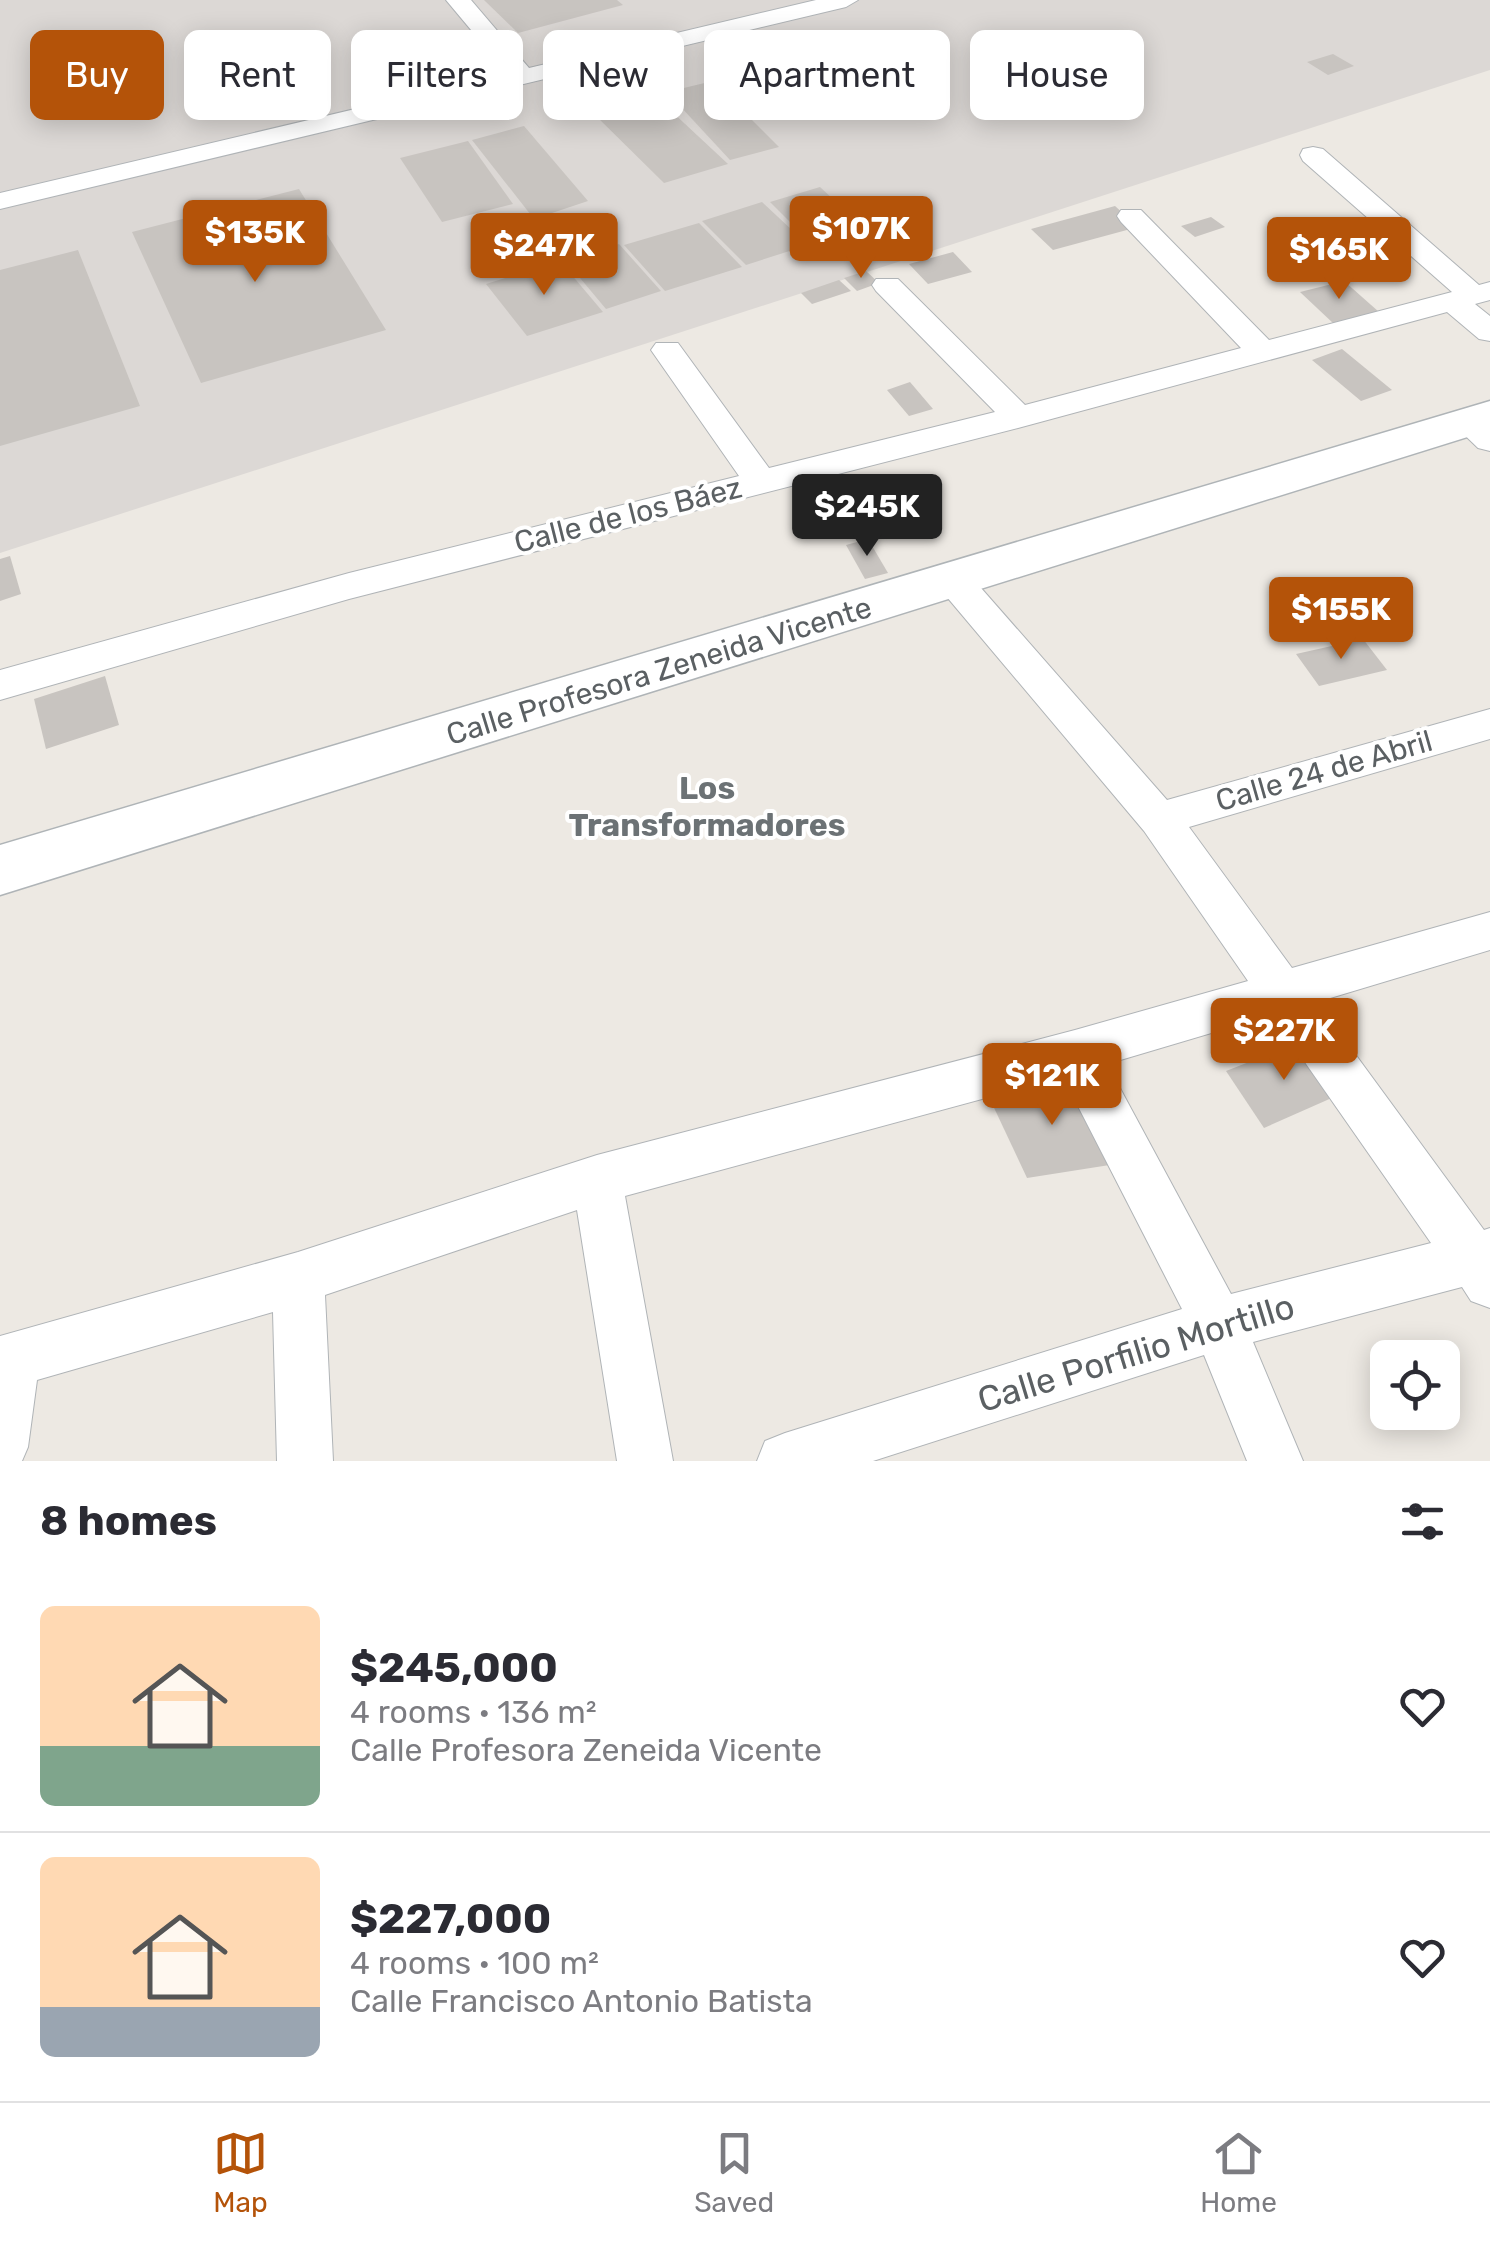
<!DOCTYPE html>
<html lang="en">
<head>
<meta charset="utf-8">
<style>
	:root { --surface:#fff; --page:#f2f2f3; --text:#2b2b33; --muted:#7c7c81; --line:#e1e1e2; --accent:#b45309 }
	body { margin:0; font-family:Rubik,sans-serif; background:var(--page); color:var(--text); height:100vh; display:flex; flex-direction:column; font-size:38px; white-space:nowrap }
	* { box-sizing:border-box; margin:0 }
	p { font-size:32px; color:var(--muted) }
	.icon { flex:none; width:55px; height:55px; fill:none; stroke:currentColor; stroke-width:2; stroke-linecap:round; stroke-linejoin:round }
	.map { position:relative; height:1461px; overflow:hidden }
	.side { display:flex; flex-direction:column; background:var(--surface); flex:1 }
	.side>* { flex:none }
	.top-card { position:absolute; left:30px; top:30px; width:1430px; height:90px; display:flex; gap:20px }
	.controls { position:absolute; left:1370px; top:1340px; display:grid; gap:20px }
	.controls a { display:grid; place-items:center; width:90px; height:90px; border-radius:15px; background:var(--surface); box-shadow:0 5px 25px #0003; font-size:50px }
	.price { position:absolute; translate:-50% -85px; padding:0 22px; border-radius:10px; background:var(--accent); color:#fff; font-size:32px; line-height:65px; filter:drop-shadow(0 2px 5px #0008) }
	.price::after { content:''; position:absolute; left:50%; top:60px; width:30px; height:22px; margin-left:-15px; background:inherit; clip-path:polygon(0 0,100% 0,50% 100%) }
	.price.current { background:#222; color:#fff }
	ul { padding:0; list-style:none }
	li { display:flex; align-items:center; gap:30px; height:250px; padding:0 40px }
	li+li { border-top:2px solid var(--line) }
	li span { display:grid; place-items:center; flex:none; width:280px; height:200px; border-radius:15px; color:#555 }
	li>.icon { margin-inline-start:auto }
	span .icon { width:120px; height:120px; fill:#fffc; stroke-width:1 }
	li b { font-size:42px }
	h2 { display:flex; justify-content:space-between; align-items:center; height:120px; padding:0 40px; font-size:42px }
	.tag { padding:0 35px; border-radius:15px; background:var(--surface); box-shadow:0 5px 25px #0003; font-size:35px; line-height:90px }
	.tag.current { background:var(--accent); color:#fff }
	.tabs { display:flex; justify-content:space-around; align-items:center; height:140px; border-top:2px solid var(--line); background:var(--surface); font-size:28px; color:var(--muted) }
	.tabs a { display:grid; justify-items:center; gap:5px }
	.tabs .current { color:var(--accent) }
	.map>svg:first-child { display:block }
</style>
</head>
<body>
<div class="map">
<svg width="1490" height="1461" viewBox="0 0 1490 1461">
	<rect width="100%" height="100%" fill="#ede9e3"/>
	<polygon fill="#dcd8d5" points="0,0 1490,0 1490,70 0,553"/>
	<g fill="#c8c4c0">
		<polygon points="484,0 617,0 623,5 518,33"/>
		<polygon points="1333,54 1354,66 1328,75 1307,62"/>
		<polygon points="713,81 779,147 730,160 667,92"/>
		<polygon points="654,95 728,164 664,183 592,112"/>
		<polygon points="524,126 588,201 534,219 472,140"/>
		<polygon points="468,141 513,204 442,222 400,158"/>
		<polygon points="820,187 864,228 812,244 770,202"/>
		<polygon points="299,189 386,330 201,383 132,232"/>
		<polygon points="762,202 808,245 746,265 702,221"/>
		<polygon points="1115,206 1138,227 1053,250 1031,229"/>
		<polygon points="1211,217 1225,227 1195,237 1181,226"/>
		<polygon points="699,223 742,267 665,291 624,245"/>
		<polygon points="619,244 661,291 606,309 565,260"/>
		<polygon points="78,250 140,406 0,446 0,270"/>
		<polygon points="953,252 972,272 928,284 909,264"/>
		<polygon points="560,261 603,312 527,336 486,284"/>
		<polygon points="866,271 879,283 857,291 844,278"/>
		<polygon points="839,280 851,291 812,304 801,293"/>
		<polygon points="1344,281 1379,312 1334,324 1300,292"/>
		<polygon points="1342,349 1392,390 1361,401 1312,360"/>
		<polygon points="910,382 933,409 909,416 887,390"/>
		<polygon points="868,539 888,573 865,579 846,545"/>
		<polygon points="10,556 21,594 0,601 0,559"/>
		<polygon points="1363,639 1387,670 1319,686 1296,654"/>
		<polygon points="105,676 119,725 46,749 34,699"/>
		<polygon points="1305,1040 1343,1093 1264,1128 1226,1071"/>
		<polygon points="1075,1077 1116,1164 1027,1178 988,1095"/>
	</g>
	<g fill="none" stroke-linecap="round" stroke-linejoin="round">
		<defs>
			<g id="street">
				<polygon points="446,0 471,0 529,68 816,0 858,0 846,7 0,209 0,193 507,73"/>
				<polygon points="1313,147 1323,149 1479,285 1490,282 1490,300 1475,304 1490,316 1490,341 1479,339 1447,312 1018,428 349,599 0,700 0,670 349,573 739,476 651,350 656,343 678,343 769,468 995,412 876,291 872,285 876,279 898,279 1025,405 1241,348 1121,222 1117,216 1121,210 1141,210 1269,340 1452,292 1303,161 1300,155 1303,149"/>
				<polygon points="1468,411 1490,423 1490,451 1478,448 1451,422 1456,415"/>
				<path d="M954,568L967,572L1167,800L1490,709V739L1189,827L1292,968L1490,912V950L1317,1002L1484,1230L1490,1228V1308L1471,1301L1462,1287L1253,1342L1303,1461H1247L1204,1355L873,1461H757L765,1441L785,1433L1182,1309L1063,1077L625,1196L673,1461H617L577,1210L325,1295L333,1461H277L273,1312L37,1380L28,1447L22,1461H0V1336L298,1252L597,1155L1075,1030L1248,981L1144,831L941,590L936,581L941,572ZM1272,1015L1431,1243L1231,1294L1107,1064Z"/>
			</g>
			<polygon id="secondary" points="1490,401 1490,430 0,895 0,845"/>
		</defs>
		<use href="#street" stroke="#b0b4b7" stroke-width="2"/>
		<use href="#secondary" stroke="#afb4b7" stroke-width="3"/>
		<use href="#street" fill="#fff" fill-rule="evenodd"/>
		<use href="#secondary" fill="#fff" fill-rule="evenodd"/>
	</g>
	<g text-anchor="middle" stroke-width="8" stroke-linejoin="round" paint-order="stroke">
		<g font-size="30" fill="#5b6063" stroke="#fff">
			<text transform="translate(628 515) rotate(-14)" y="10">Calle de los Báez</text>
			<text transform="translate(659 671) rotate(-17)" y="10">Calle Profesora Zeneida Vicente</text>
			<text transform="translate(1324 771) rotate(-16)" y="10">Calle 24 de Abril</text>
		</g>
		<g font-size="32" font-weight="bold" fill="#6c7275" stroke="#fff">
			<text x="707" y="799">Los<tspan x="707" dy="37">Transformadores</tspan></text>
		</g>
		<g font-size="35" fill="#5b6063" stroke="#fff">
			<text transform="translate(1136 1353) rotate(-17)" y="12">Calle Porfilio Mortillo</text>
		</g>
	</g>
</svg>
<div class="controls">
<a><svg class="icon" aria-label="locate" viewBox="0 0 24 24"><circle cx="12" cy="12" r="6"/><path d="M12 2v4M12 18v4M2 12h4M18 12h4"/></svg></a>
</div>
<b class="price" style="left:861px;top:281px">$107K</b>
<b class="price" style="left:255px;top:285px">$135K</b>
<b class="price" style="left:544px;top:298px">$247K</b>
<b class="price" style="left:1339px;top:302px">$165K</b>
<b class="price current" style="left:867px;top:559px">$245K</b>
<b class="price" style="left:1341px;top:662px">$155K</b>
<b class="price" style="left:1284px;top:1083px">$227K</b>
<b class="price" style="left:1052px;top:1128px">$121K</b>
<div class="top-card">
<a class="tag current">Buy</a>
<a class="tag">Rent</a>
<a class="tag">Filters</a>
<a class="tag">New</a>
<a class="tag">Apartment</a>
<a class="tag">House</a>
</div>
</div>
<section class="side">
<h2>8 homes<svg class="icon" aria-label="filters" viewBox="0 0 24 24"><path d="M4 7h16M4 17h16"/><circle cx="9" cy="7" r="2"/><circle cx="15" cy="17" r="2"/></svg></h2>
<ul>
<li><span style="background:linear-gradient(#ffd9b3 70%,#7fa58c 0)"><svg class="icon" aria-label="home" viewBox="0 0 24 24"><path d="M3 11l9-7 9 7M6 9v11h12V9"/></svg></span><div><b>$245,000</b><p>4 rooms · 136 m²</p><p>Calle Profesora Zeneida Vicente</p></div><svg class="icon" aria-label="heart" viewBox="0 0 24 24"><path d="M12 20l-8-8c-3-5 5-10 8-4 3-6 11-1 8 4z"/></svg></li>
<li><span style="background:linear-gradient(#ffd9b3 75%,#9aa5b1 0)"><svg class="icon" aria-label="home" viewBox="0 0 24 24"><path d="M3 11l9-7 9 7M6 9v11h12V9"/></svg></span><div><b>$227,000</b><p>4 rooms · 100 m²</p><p>Calle Francisco Antonio Batista</p></div><svg class="icon" aria-label="heart" viewBox="0 0 24 24"><path d="M12 20l-8-8c-3-5 5-10 8-4 3-6 11-1 8 4z"/></svg></li>
</ul>
</section>
<nav class="tabs">
<a class="current"><svg class="icon" aria-label="map" viewBox="0 0 24 24"><path d="M3 6l6-2 6 2 6-2v14l-6 2-6-2-6 2zM9 4v14M15 6v14"/></svg>Map</a>
<a><svg class="icon" aria-label="saved" viewBox="0 0 24 24"><path d="M7 4h10v16l-5-4-5 4z"/></svg>Saved</a>
<a><svg class="icon" aria-label="home" viewBox="0 0 24 24"><path d="M3 11l9-7 9 7M6 9v11h12V9"/></svg>Home</a>
</nav>
</body>
</html>
